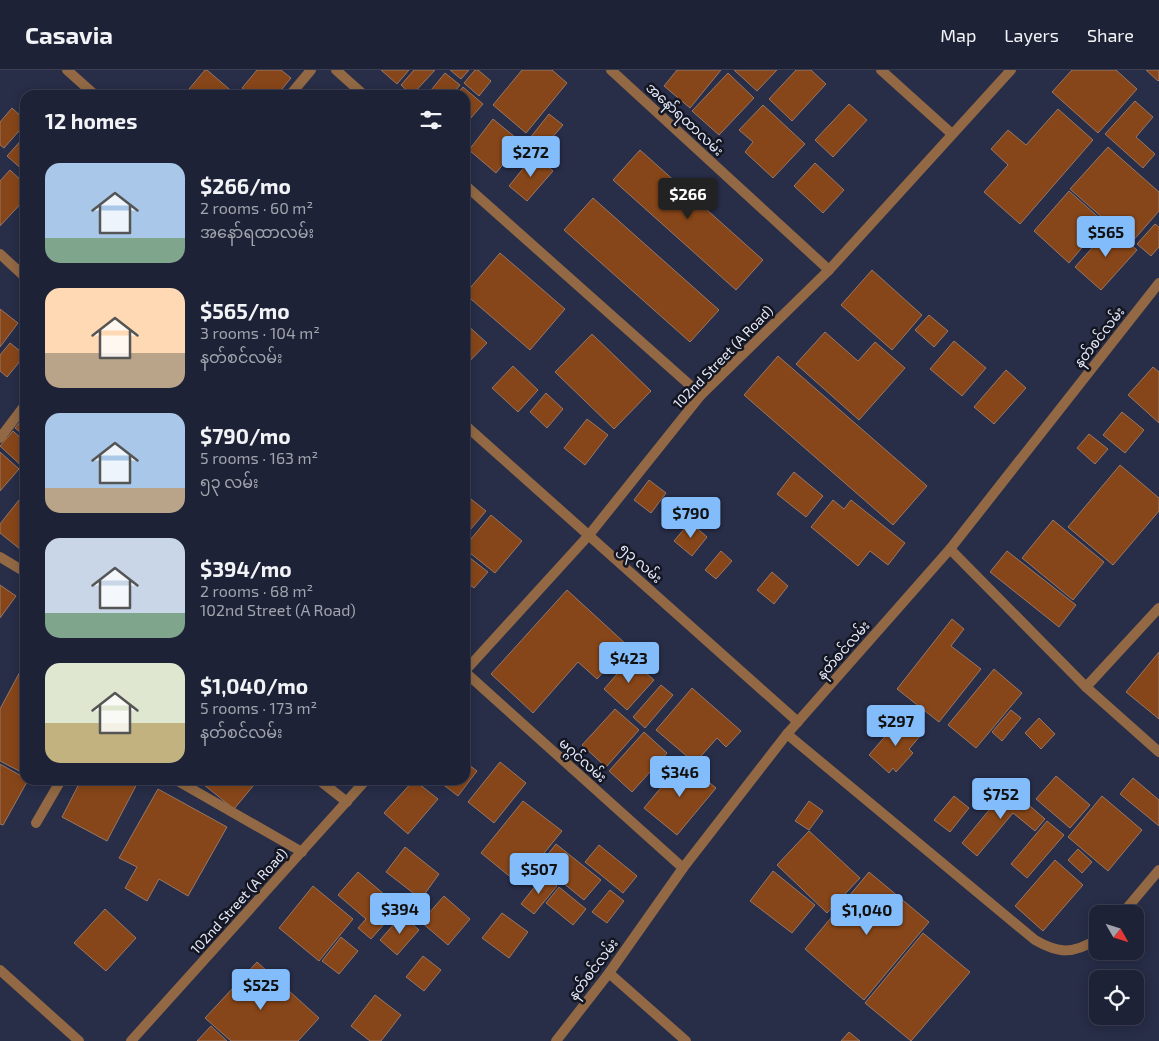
<!DOCTYPE html>
<html lang="en">
<head>
<meta charset="utf-8">
<style>
	:root { --surface:#1e2236; --page:#262a3e; --text:#f1f3f6; --muted:#a1a4ad; --line:#3c3f51; --accent:#83bcfb }
	body { margin:0; font-family:"Exo 2","Noto Sans Myanmar",sans-serif; background:var(--page); color:var(--text); height:100vh; display:flex; flex-direction:column; font-size:19px; white-space:nowrap }
	* { box-sizing:border-box; margin:0 }
	p { font-size:16px; color:var(--muted) }
	.icon { flex:none; width:28px; height:28px; fill:none; stroke:currentColor; stroke-width:2; stroke-linecap:round; stroke-linejoin:round }
	.map { position:relative; flex:1; overflow:hidden }
	.side { position:absolute; left:20px; top:20px; width:450px; height:695px; display:flex; flex-direction:column; background:var(--surface); border-radius:15px; box-shadow:0 2px 12px #0003,0 0 0 1px var(--line) }
	.side>* { flex:none }
	.needle { width:32px; rotate:129deg }
	.controls { position:absolute; left:1089px; top:835px; display:grid; gap:10px }
	.controls a { display:grid; place-items:center; width:55px; height:55px; border-radius:10px; background:var(--surface); box-shadow:0 2px 12px #0003,0 0 0 1px var(--line); font-size:25px }
	.price { position:absolute; translate:-50% -42px; padding:0 11px; border-radius:5px; background:var(--accent); color:#111; font-size:16px; line-height:32px; filter:drop-shadow(0 1px 2px #0008) }
	.price::after { content:''; position:absolute; left:50%; top:30px; width:15px; height:11px; margin-left:-8px; background:inherit; clip-path:polygon(0 0,100% 0,50% 100%) }
	.price.current { background:#222; color:#fff }
	ul { padding:0; list-style:none }
	li { display:flex; align-items:center; gap:15px; height:125px; padding:0 25px }
	li span { display:grid; place-items:center; flex:none; width:140px; height:100px; border-radius:15px; color:#555 }
	li>.icon { margin-inline-start:auto }
	span .icon { width:60px; height:60px; fill:#fffc; stroke-width:1 }
	li b { font-size:21px }
	h2 { display:flex; justify-content:space-between; align-items:center; height:60px; padding:0 25px; font-size:21px }
	header { display:flex; align-items:center; gap:30px; box-sizing:border-box; height:70px; padding:0 25px; background:var(--surface); border-bottom:1px solid var(--line) }
	header strong { font-size:24px }
	nav { display:flex; gap:28px; margin-inline-start:auto; font-size:18px }
	.map>svg:first-child { display:block }
</style>
</head>
<body>
<header>
<strong>Casavia</strong>
<nav><a>Map</a><a>Layers</a><a>Share</a></nav>
</header>
<div class="map">
<svg width="1159" height="971" viewBox="0 0 1159 971">
	<rect width="100%" height="100%" fill="#282d48"/>
	<g fill="#874619" stroke="#987765">
		<polygon points="205,0 207,0 235,24 234,25 184,25"/>
		<polygon points="257,0 281,0 291,8 277,25 251,25 242,18"/>
		<polygon points="381,0 409,0 397,14"/>
		<polygon points="414,0 435,0 412,25 401,15"/>
		<polygon points="450,0 469,0 461,9"/>
		<polygon points="475,0 478,0 491,11 479,26 464,13"/>
		<polygon points="522,0 552,0 567,13 526,63 493,35"/>
		<polygon points="677,0 721,0 690,38 664,16"/>
		<polygon points="734,0 777,0 757,21"/>
		<polygon points="796,0 811,0 826,14 792,51 769,29"/>
		<polygon points="1072,0 1116,0 1137,19 1098,63 1052,22"/>
		<polygon points="1146,0 1159,0 1159,10 1158,11"/>
		<polygon points="445,3 460,15 452,25 427,25"/>
		<polygon points="728,3 754,28 719,65 692,41"/>
		<polygon points="463,17 483,34 470,49 465,45 465,25 456,25"/>
		<polygon points="1135,31 1153,47 1136,67 1155,84 1143,98 1105,64"/>
		<polygon points="849,34 867,50 833,87 815,70"/>
		<polygon points="763,35 805,74 773,108 745,82 753,72 739,60"/>
		<polygon points="12,38 25,50 25,54 4,78 0,75 0,52"/>
		<polygon points="1058,39 1093,70 1020,154 984,122 1008,95 991,79 1008,60 1026,75"/>
		<polygon points="549,44 563,55 543,78 530,68"/>
		<polygon points="493,49 521,72 496,103 469,80"/>
		<polygon points="25,66 25,102 7,86"/>
		<polygon points="1108,77 1159,122 1159,141 1131,173 1070,119"/>
		<polygon points="640,80 763,190 736,220 613,110"/>
		<polygon points="534,85 553,101 527,131 509,116"/>
		<polygon points="815,93 844,120 823,143 794,116"/>
		<polygon points="10,100 25,114 25,129 0,156 0,111"/>
		<polygon points="1069,121 1104,152 1069,193 1034,161"/>
		<polygon points="593,128 719,240 690,272 564,160"/>
		<polygon points="1155,154 1159,157 1159,177 1151,186 1137,174"/>
		<polygon points="1111,157 1137,180 1101,220 1075,197"/>
		<polygon points="500,183 565,239 530,280 465,224"/>
		<polygon points="872,200 922,245 892,280 841,235"/>
		<polygon points="0,239 18,253 0,277"/>
		<polygon points="929,245 948,261 934,277 915,260"/>
		<polygon points="465,253 487,273 465,296"/>
		<polygon points="825,262 858,291 875,272 905,298 859,350 796,294"/>
		<polygon points="592,264 651,321 614,359 555,302"/>
		<polygon points="954,271 986,298 962,326 930,299"/>
		<polygon points="10,273 25,285 7,307 0,301 0,285"/>
		<polygon points="778,286 927,416 893,455 744,325"/>
		<polygon points="513,296 538,320 518,342 492,318"/>
		<polygon points="1153,297 1159,302 1159,353 1128,325"/>
		<polygon points="1006,300 1026,318 994,354 974,337"/>
		<polygon points="546,323 563,339 547,358 530,342"/>
		<polygon points="1122,342 1144,360 1125,383 1103,365"/>
		<polygon points="25,346 25,366 15,358"/>
		<polygon points="587,349 608,365 585,395 564,378"/>
		<polygon points="13,361 25,372 25,399 0,376"/>
		<polygon points="1089,364 1108,379 1095,394 1077,378"/>
		<polygon points="0,382 19,399 0,421"/>
		<polygon points="1120,395 1159,428 1159,441 1113,495 1068,457"/>
		<polygon points="794,402 823,426 806,447 777,424"/>
		<polygon points="649,410 666,423 651,443 634,430"/>
		<polygon points="471,429 486,441 465,466 465,436"/>
		<polygon points="19,430 25,435 25,483 0,463 0,454"/>
		<polygon points="833,430 844,439 851,430 905,473 888,495 870,481 858,496 811,457"/>
		<polygon points="491,445 522,471 495,503 465,479 465,476"/>
		<polygon points="1053,450 1104,492 1073,530 1022,488"/>
		<polygon points="690,452 707,467 692,486 674,471"/>
		<polygon points="721,481 732,491 716,509 705,500"/>
		<polygon points="1007,481 1076,535 1059,557 990,502"/>
		<polygon points="465,484 488,502 474,518 465,511"/>
		<polygon points="772,502 788,516 774,534 757,520"/>
		<polygon points="0,515 16,526 0,548"/>
		<polygon points="567,520 627,575 597,609 578,592 533,643 491,604"/>
		<polygon points="952,549 964,559 951,576 981,599 939,652 897,619"/>
		<polygon points="1159,582 1159,649 1126,622"/>
		<polygon points="630,589 654,610 627,640 604,619"/>
		<polygon points="22,598 25,600 25,704 0,691 0,639"/>
		<polygon points="994,599 1022,623 976,678 948,655"/>
		<polygon points="661,615 673,625 645,658 633,647"/>
		<polygon points="692,618 741,661 726,677 717,668 695,693 656,660"/>
		<polygon points="615,639 639,660 606,697 582,675"/>
		<polygon points="1011,640 1021,648 1002,671 992,662"/>
		<polygon points="901,648 921,665 909,679 913,683 896,702 893,698 889,703 869,685"/>
		<polygon points="1039,648 1055,664 1041,679 1025,663"/>
		<polygon points="644,662 667,683 632,722 609,701"/>
		<polygon points="683,691 716,718 677,765 644,738"/>
		<polygon points="465,692 477,701 458,726 441,713 443,710 465,710"/>
		<polygon points="500,692 526,713 494,753 468,732"/>
		<polygon points="0,694 25,708 25,710 28,710 3,755 0,754"/>
		<polygon points="1056,706 1090,735 1070,758 1036,729"/>
		<polygon points="1133,708 1159,730 1159,756 1120,724"/>
		<polygon points="81,710 139,710 107,771 62,747"/>
		<polygon points="198,710 258,710 234,739"/>
		<polygon points="414,710 438,729 408,764 384,743"/>
		<polygon points="1008,717 1045,749 1035,761 1013,743 977,786 962,773"/>
		<polygon points="158,719 227,757 188,826 159,809 147,831 125,818 137,797 119,788"/>
		<polygon points="954,726 969,738 950,762 934,750"/>
		<polygon points="1102,726 1142,760 1108,801 1068,767"/>
		<polygon points="523,731 562,761 519,814 481,783"/>
		<polygon points="809,731 823,741 809,760 795,751"/>
		<polygon points="1047,751 1064,765 1027,808 1011,794"/>
		<polygon points="809,761 860,808 827,843 777,795"/>
		<polygon points="556,774 601,810 584,830 540,794"/>
		<polygon points="599,775 637,806 623,823 585,792"/>
		<polygon points="405,777 439,804 421,829 386,802"/>
		<polygon points="1078,779 1092,792 1082,803 1068,790"/>
		<polygon points="1055,790 1083,815 1043,861 1015,836"/>
		<polygon points="773,801 815,835 792,863 750,831"/>
		<polygon points="358,802 399,837 371,869 358,858 366,849 338,825"/>
		<polygon points="869,802 929,852 864,930 805,879"/>
		<polygon points="544,805 557,816 534,844 521,834"/>
		<polygon points="313,816 353,849 319,891 279,858"/>
		<polygon points="559,817 586,839 573,855 546,833"/>
		<polygon points="610,820 624,831 607,853 592,842"/>
		<polygon points="444,826 470,849 448,875 421,852"/>
		<polygon points="105,839 136,868 106,901 74,873"/>
		<polygon points="502,843 528,862 509,888 482,868"/>
		<polygon points="402,845 419,860 397,885 380,870"/>
		<polygon points="923,863 970,902 911,971 865,933"/>
		<polygon points="341,867 358,881 339,904 322,891"/>
		<polygon points="423,886 441,900 424,921 406,907"/>
		<polygon points="257,892 319,948 298,971 231,971 205,948"/>
		<polygon points="375,925 401,945 381,971 370,971 351,956"/>
		<polygon points="211,956 227,971 197,971"/>
		<polygon points="849,962 860,971 841,971"/>
	</g>
	<g fill="none" stroke-linecap="round" stroke-linejoin="round">
		<g stroke="#926944" stroke-width="10">
			<polyline points="67,0 95,25"/>
			<polyline points="336,0 364,25"/>
			<polyline points="611,0 829,200"/>
			<polyline points="881,0 952,64"/>
			<polyline points="290,25 311,0"/>
			<polyline points="465,115 701,325"/>
			<polyline points="0,184 25,207"/>
			<polyline points="465,355 798,652"/>
			<polyline points="0,368 25,335"/>
			<polyline points="950,479 1086,617 1159,682"/>
			<polyline points="0,487 25,502"/>
			<polyline points="465,601 589,465 701,325 829,200 1011,0"/>
			<polyline points="465,602 683,798"/>
			<polyline points="1086,617 1159,538"/>
			<path d="M787,664L1035,870C1059,884 1073,884 1098,869"/>
			<polyline points="176,710 302,782"/>
			<polyline points="319,710 347,732"/>
			<polyline points="36,753 61,710"/>
			<polyline points="1122,844 1159,800"/>
			<polyline points="0,900 79,971"/>
			<polyline points="609,903 686,971"/>
			<polyline points="131,971 366,710"/>
			<polyline points="556,971 609,903 683,798 787,664 950,479 1159,213"/>
		</g>
	</g>
	<g text-anchor="middle" stroke-width="5" stroke-linejoin="round" paint-order="stroke">
		<g font-size="14" fill="#e5eafb" stroke="#141622">
			<text transform="translate(685 49) rotate(43)" y="5">အနော်ရထာလမ်း</text>
			<text transform="translate(1099 267) rotate(-52)" y="5">နတ်စင်လမ်း</text>
			<text transform="translate(723 287) rotate(-46)" y="5">102nd Street (A Road)</text>
			<text transform="translate(641 493) rotate(42)" y="5">၅၃ လမ်း</text>
			<text transform="translate(843 580) rotate(-49)" y="5">နတ်စင်လမ်း</text>
			<text transform="translate(583 690) rotate(42)" y="5">မဂ္ဂင်လမ်း</text>
			<text transform="translate(239 831) rotate(-48)" y="5">102nd Street (A Road)</text>
			<text transform="translate(593 899) rotate(-53)" y="5">နတ်စင်လမ်း</text>
		</g>
	</g>
</svg>
<div class="controls">
<a><svg class="needle" viewBox="-14 -14 28 28"><path d="M0-13l5 13h-10z" fill="#e53935"/><path d="M0 13l5-13h-10z" fill="#a1a4ad"/></svg></a>
<a><svg class="icon" aria-label="locate" viewBox="0 0 24 24"><circle cx="12" cy="12" r="6"/><path d="M12 2v4M12 18v4M2 12h4M18 12h4"/></svg></a>
</div>
<b class="price" style="left:531px;top:108px">$272</b>
<b class="price current" style="left:688px;top:150px">$266</b>
<b class="price" style="left:1106px;top:188px">$565</b>
<b class="price" style="left:691px;top:469px">$790</b>
<b class="price" style="left:629px;top:614px">$423</b>
<b class="price" style="left:896px;top:677px">$297</b>
<b class="price" style="left:680px;top:728px">$346</b>
<b class="price" style="left:1001px;top:750px">$752</b>
<b class="price" style="left:539px;top:825px">$507</b>
<b class="price" style="left:400px;top:865px">$394</b>
<b class="price" style="left:867px;top:866px">$1,040</b>
<b class="price" style="left:261px;top:941px">$525</b>
<section class="side">
<h2>12 homes<svg class="icon" aria-label="filters" viewBox="0 0 24 24"><path d="M4 7h16M4 17h16"/><circle cx="9" cy="7" r="2"/><circle cx="15" cy="17" r="2"/></svg></h2>
<ul>
<li><span style="background:linear-gradient(#a9c7e8 75%,#7fa58c 0)"><svg class="icon" aria-label="home" viewBox="0 0 24 24"><path d="M3 11l9-7 9 7M6 9v11h12V9"/></svg></span><div><b>$266/mo</b><p>2 rooms · 60 m²</p><p>အနော်ရထာလမ်း</p></div></li>
<li><span style="background:linear-gradient(#ffd9b3 65%,#b9a48a 0)"><svg class="icon" aria-label="home" viewBox="0 0 24 24"><path d="M3 11l9-7 9 7M6 9v11h12V9"/></svg></span><div><b>$565/mo</b><p>3 rooms · 104 m²</p><p>နတ်စင်လမ်း</p></div></li>
<li><span style="background:linear-gradient(#a9c7e8 75%,#b9a48a 0)"><svg class="icon" aria-label="home" viewBox="0 0 24 24"><path d="M3 11l9-7 9 7M6 9v11h12V9"/></svg></span><div><b>$790/mo</b><p>5 rooms · 163 m²</p><p>၅၃ လမ်း</p></div></li>
<li><span style="background:linear-gradient(#c9d6e8 75%,#7fa58c 0)"><svg class="icon" aria-label="home" viewBox="0 0 24 24"><path d="M3 11l9-7 9 7M6 9v11h12V9"/></svg></span><div><b>$394/mo</b><p>2 rooms · 68 m²</p><p>102nd Street (A Road)</p></div></li>
<li><span style="background:linear-gradient(#dfe7d0 60%,#c2b280 0)"><svg class="icon" aria-label="home" viewBox="0 0 24 24"><path d="M3 11l9-7 9 7M6 9v11h12V9"/></svg></span><div><b>$1,040/mo</b><p>5 rooms · 173 m²</p><p>နတ်စင်လမ်း</p></div></li>
</ul>
</section>
</div>
</body>
</html>
